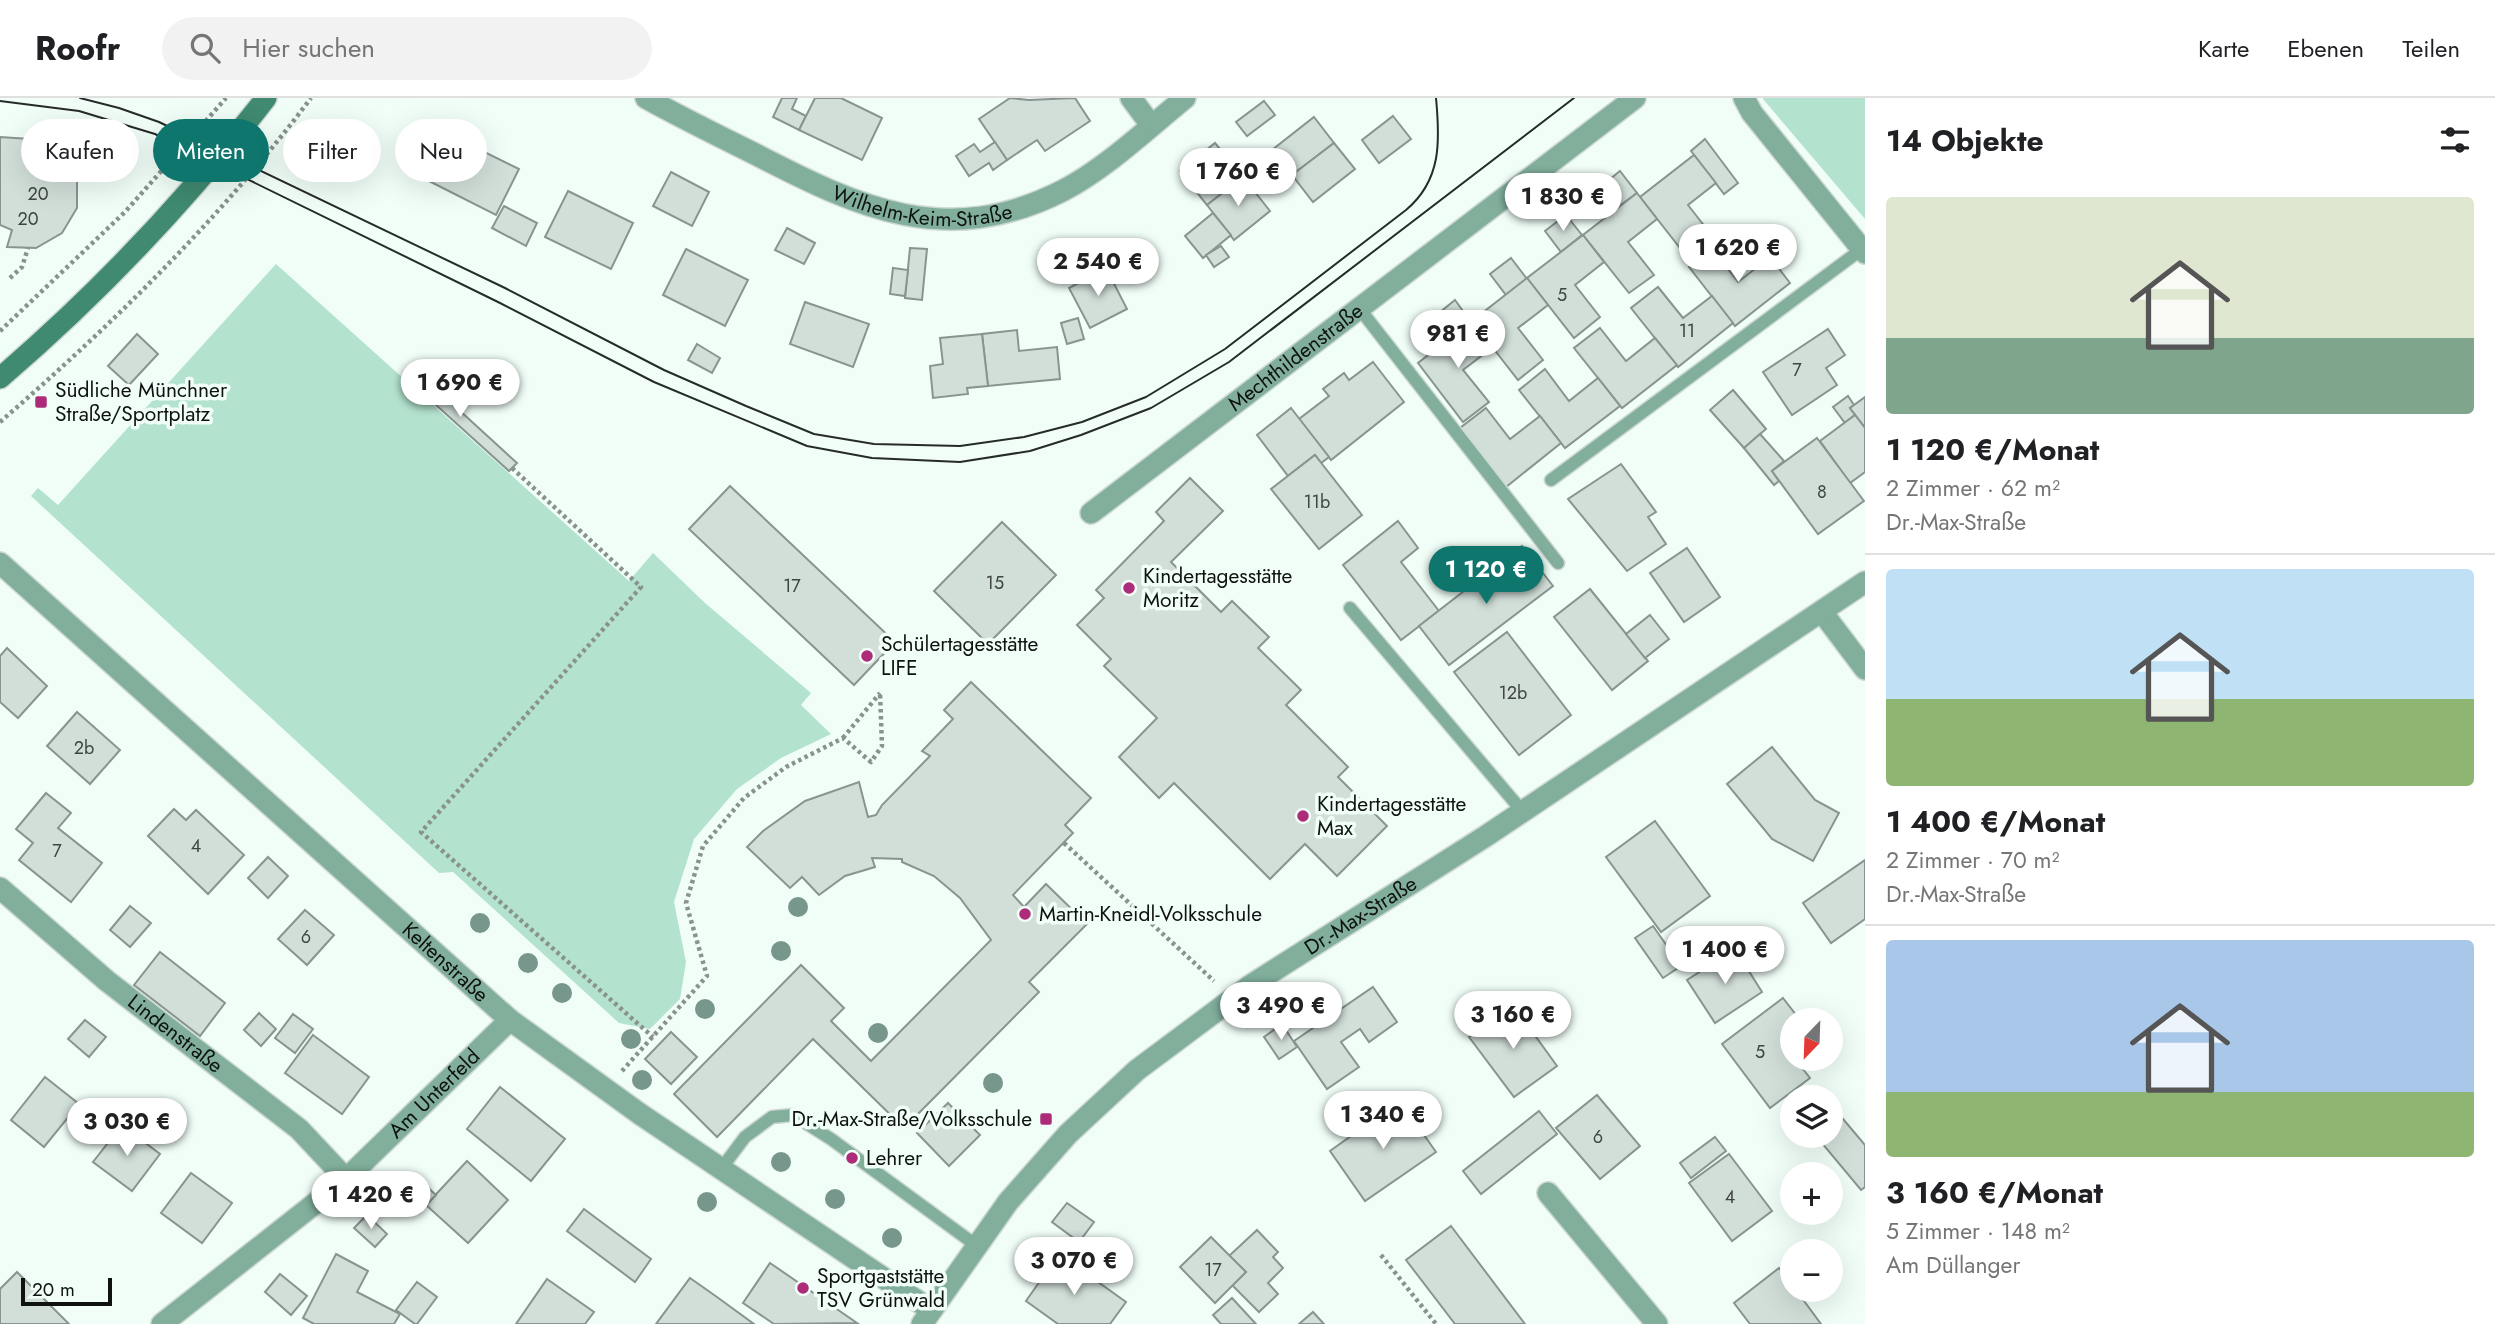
<!DOCTYPE html>
<html lang="de">
<head>
<meta charset="utf-8">
<style>
	:root { --surface:#fff; --page:#f2f2f2; --text:#202124; --muted:#757577; --line:#e0e0e0; --accent:#0f766e }
	body { margin:0; font-family:Jost,sans-serif; background:var(--page); color:var(--text); height:100vh; display:flex; flex-direction:column; font-size:26px; white-space:nowrap }
	* { box-sizing:border-box; margin:0 }
	p { font-size:23px; color:var(--muted) }
	.icon { flex:none; width:38px; height:38px; fill:none; stroke:currentColor; stroke-width:2; stroke-linecap:round; stroke-linejoin:round }
	.map { position:relative; flex:1; overflow:hidden }
	.sheet { display:flex; flex-direction:column; background:var(--surface); width:630px }
	.sheet>* { flex:none }
	.hud { position:absolute; left:21px; top:21px; width:665px; height:63px; display:flex; gap:14px }
	.needle { width:46px; rotate:203deg }
	.controls { position:absolute; left:1780px; top:910px; display:grid; gap:14px }
	.controls a { display:grid; place-items:center; width:63px; height:63px; border-radius:50%; background:var(--surface); box-shadow:0 7px 28px #0002; font-size:35px }
	.scale { position:absolute; left:21px; bottom:18px; width:91px; box-sizing:border-box; padding-left:7px; border:4px solid #0e1210; border-top:0; font-size:19px; line-height:24px; white-space:nowrap; color:#0e1210; -webkit-text-stroke:5px #f1fef8; paint-order:stroke }
	.price { position:absolute; translate:-50% -60px; padding:0 16px; border-radius:24px; background:#fff; color:#222; font-size:23px; line-height:46px; filter:drop-shadow(0 2px 4px #0008) }
	.price::after { content:''; position:absolute; left:50%; top:42px; width:21px; height:16px; margin-left:-10px; background:inherit; clip-path:polygon(0 0,100% 0,50% 100%) }
	.price.on { background:var(--accent); color:#fff }
	ul { padding:0; list-style:none }
	li { display:grid; align-content:center; gap:14px; height:371px; padding:0 21px }
	li+li { border-top:2px solid var(--line) }
	li span { display:grid; place-items:center; height:217px; border-radius:7px; color:#555 }
	li>.icon { margin-inline-start:auto }
	span .icon { width:126px; height:126px; fill:#fffc; stroke-width:1 }
	li b { font-size:30px }
	h2 { display:flex; justify-content:space-between; align-items:center; height:84px; padding:0 21px; font-size:30px }
	.tag { padding:0 24px; border-radius:32px; background:var(--surface); box-shadow:0 7px 28px #0002; font-size:24px; line-height:63px }
	.tag.on { background:var(--accent); color:#fff }
	header { display:flex; align-items:center; gap:42px; box-sizing:border-box; height:98px; padding:0 35px; background:var(--surface); border-bottom:2px solid var(--line) }
	header strong { font-size:33px }
	nav { display:flex; gap:38px; margin-inline-start:auto; font-size:24px }
	.search { width:490px; height:63px; background:var(--page); display:flex; align-items:center; gap:18px; box-sizing:border-box; padding:0 24px; border-radius:38px; color:var(--muted); font-size:26px }
	main { display:flex; flex:1; min-height:0 }
	.map>svg:first-child { display:block }
</style>
</head>
<body>
<header>
<strong>Roofr</strong>
<div class="search"><svg class="icon" aria-label="search" viewBox="0 0 24 24"><circle cx="10" cy="10" r="6"/><path d="M15 15l6 6"/></svg>Hier suchen</div>
<nav><a>Karte</a><a>Ebenen</a><a>Teilen</a></nav>
</header>
<main>
<div class="map">
<svg width="1865" height="1226" viewBox="0 0 1865 1226">
	<rect width="100%" height="100%" fill="#f1fef8"/>
	<g fill="#b3e2ce">
		<polygon points="1763,0 1865,0 1865,121 1763,1"/>
		<polygon points="276,166 629,483 653,455 705,505 811,595 801,607 831,636 781,660 737,691 694,741 674,804 686,864 680,901 650,931 619,925 453,774 439,775 31,398 38,390 58,407"/>
	</g>
	<g fill="#d2dfd9" stroke="#88948f" stroke-width="2">
		<polygon points="782,0 797,0 792,11 806,18 799,32 773,19"/>
		<polygon points="815,0 841,0 882,20 862,62 799,32"/>
		<polygon points="1010,0 1029,2 1075,0 1090,23 1045,53 1037,42 1007,62 979,21"/>
		<polygon points="1264,3 1275,17 1247,38 1236,24"/>
		<polygon points="1393,18 1411,41 1379,65 1362,42"/>
		<polygon points="1314,19 1334,45 1292,77 1272,52"/>
		<polygon points="444,34 519,71 496,117 421,79"/>
		<polygon points="0,39 45,42 60,51 77,82 77,110 62,135 36,150 7,149 12,132 0,127"/>
		<polygon points="1705,41 1738,85 1724,96 1691,53"/>
		<polygon points="995,44 1007,62 993,72 989,65 969,78 956,58 974,46 980,54"/>
		<polygon points="1215,45 1243,79 1207,107 1180,73"/>
		<polygon points="1334,45 1355,71 1313,104 1292,77"/>
		<polygon points="1694,57 1716,85 1688,107 1713,139 1687,159 1640,99"/>
		<polygon points="1620,73 1637,95 1615,111 1598,91"/>
		<polygon points="671,74 709,94 692,128 653,108"/>
		<polygon points="1243,79 1270,113 1234,142 1207,107"/>
		<polygon points="568,93 633,125 611,171 545,139"/>
		<polygon points="1637,95 1657,121 1628,144 1654,177 1629,195 1583,137"/>
		<polygon points="504,108 537,125 526,148 492,130"/>
		<polygon points="1213,115 1231,137 1203,160 1185,138"/>
		<polygon points="1566,117 1582,137 1561,154 1545,133"/>
		<polygon points="787,130 815,145 804,166 775,152"/>
		<polygon points="1583,137 1604,164 1575,187 1600,219 1574,240 1527,180"/>
		<polygon points="1720,144 1734,161 1725,167 1738,184 1770,159 1790,185 1735,228 1689,169"/>
		<polygon points="1221,148 1229,159 1214,169 1206,157"/>
		<polygon points="910,150 927,151 922,202 905,200"/>
		<polygon points="686,151 748,182 725,228 663,197"/>
		<polygon points="1511,160 1527,181 1506,197 1490,176"/>
		<polygon points="893,170 908,172 905,198 890,196"/>
		<polygon points="1106,170 1127,211 1090,230 1069,190"/>
		<polygon points="1527,180 1548,207 1518,230 1543,262 1518,282 1472,223"/>
		<polygon points="1658,189 1683,220 1712,198 1733,225 1678,269 1631,210"/>
		<polygon points="1455,202 1471,224 1450,240 1434,219"/>
		<polygon points="805,204 869,226 853,269 790,246"/>
		<polygon points="1078,220 1084,241 1067,246 1061,225"/>
		<polygon points="1472,223 1493,249 1463,272 1489,304 1463,324 1418,265"/>
		<polygon points="1600,230 1626,263 1655,240 1677,267 1622,310 1574,250"/>
		<polygon points="1828,231 1845,257 1826,270 1837,287 1792,317 1763,274"/>
		<polygon points="1017,232 1019,253 1057,249 1060,281 988,288 982,236"/>
		<polygon points="137,236 158,256 129,287 108,268"/>
		<polygon points="982,236 988,288 967,290 968,296 933,300 930,268 943,266 940,240"/>
		<polygon points="697,246 720,260 712,275 688,262"/>
		<polygon points="1373,264 1404,304 1331,362 1299,321 1329,298 1323,291 1344,275 1349,282"/>
		<polygon points="412,269 517,365 509,373 404,278"/>
		<polygon points="1545,271 1569,303 1598,280 1620,308 1565,350 1519,292"/>
		<polygon points="1733,292 1766,331 1744,350 1710,312"/>
		<polygon points="1848,298 1854,307 1850,310 1855,317 1845,325 1833,309"/>
		<polygon points="1865,299 1865,330 1850,310"/>
		<polygon points="1291,310 1329,359 1321,365 1315,357 1288,378 1257,337"/>
		<polygon points="1486,310 1510,341 1540,318 1561,345 1506,389 1460,330"/>
		<polygon points="1855,317 1865,330 1865,374 1850,385 1820,343"/>
		<polygon points="1760,336 1784,363 1772,373 1779,383 1774,387 1744,350"/>
		<polygon points="1817,340 1864,403 1818,436 1772,373"/>
		<polygon points="1315,357 1362,417 1319,451 1271,391"/>
		<polygon points="1621,366 1656,414 1648,419 1666,446 1627,473 1568,401"/>
		<polygon points="1190,380 1223,413 1171,464 1221,514 1232,503 1269,539 1258,550 1301,592 1286,607 1348,669 1338,679 1387,728 1337,778 1305,746 1270,781 1174,685 1159,700 1119,659 1157,620 1104,568 1111,561 1077,527 1104,500 1096,492 1164,423 1156,414"/>
		<polygon points="730,388 895,544 854,587 689,431"/>
		<polygon points="1398,423 1418,450 1401,464 1439,513 1401,542 1343,467"/>
		<polygon points="1002,424 1056,477 988,546 934,493"/>
		<polygon points="1522,448 1553,488 1449,567 1419,528"/>
		<polygon points="1687,450 1720,499 1684,524 1650,475"/>
		<polygon points="1590,491 1648,563 1612,592 1554,519"/>
		<polygon points="1650,517 1669,541 1645,560 1626,536"/>
		<polygon points="1507,534 1571,617 1519,657 1454,574"/>
		<polygon points="7,550 47,588 18,620 0,604 0,558"/>
		<polygon points="971,584 1091,700 1065,727 1073,735 1013,797 1024,809 1046,786 1087,826 1029,884 1039,894 904,1030 813,941 717,1039 674,996 801,867 844,910 831,923 871,963 991,842 960,800 934,778 902,764 902,761 872,760 875,769 845,778 819,797 802,779 790,790 747,749 763,733 805,703 859,684 868,719 876,717 882,707 930,658 922,653 953,621 944,612"/>
		<polygon points="77,614 120,652 90,686 47,648"/>
		<polygon points="1772,649 1815,702 1839,715 1813,763 1772,741 1727,686"/>
		<polygon points="46,695 71,715 58,730 102,765 71,804 19,762 33,745 16,731"/>
		<polygon points="174,711 186,722 196,712 244,757 208,796 148,738"/>
		<polygon points="1655,723 1710,798 1661,834 1606,759"/>
		<polygon points="268,759 288,778 268,800 248,780"/>
		<polygon points="1865,762 1865,821 1831,845 1803,805"/>
		<polygon points="130,808 151,825 130,849 110,832"/>
		<polygon points="305,812 334,837 307,867 278,841"/>
		<polygon points="1653,828 1681,868 1663,880 1635,840"/>
		<polygon points="1735,851 1762,894 1715,925 1687,882"/>
		<polygon points="160,854 225,905 200,938 134,887"/>
		<polygon points="1373,889 1397,924 1369,944 1360,931 1341,944 1359,969 1327,991 1294,943"/>
		<polygon points="1783,900 1800,922 1792,922 1792,961 1795,961 1810,980 1770,1010 1722,946"/>
		<polygon points="1513,907 1557,968 1514,999 1469,939"/>
		<polygon points="259,915 276,931 261,948 244,932"/>
		<polygon points="293,916 313,931 295,955 275,940"/>
		<polygon points="85,922 106,939 89,959 68,941"/>
		<polygon points="1282,926 1297,949 1279,961 1264,939"/>
		<polygon points="671,934 697,959 671,986 645,961"/>
		<polygon points="313,937 369,979 342,1016 285,975"/>
		<polygon points="45,979 79,1006 44,1049 11,1022"/>
		<polygon points="500,989 565,1041 531,1083 467,1031"/>
		<polygon points="1597,997 1640,1048 1600,1081 1556,1030"/>
		<polygon points="1400,1003 1436,1054 1365,1103 1330,1053"/>
		<polygon points="948,1005 980,1037 949,1068 917,1035"/>
		<polygon points="1539,1013 1557,1036 1481,1096 1463,1073"/>
		<polygon points="1838,1015 1865,1047 1865,1089 1861,1092 1816,1038 1830,1038 1830,1021"/>
		<polygon points="122,1027 160,1056 132,1093 93,1064"/>
		<polygon points="1715,1039 1726,1053 1691,1080 1680,1065"/>
		<polygon points="1729,1056 1772,1113 1732,1143 1689,1085"/>
		<polygon points="467,1063 508,1102 468,1145 426,1107"/>
		<polygon points="191,1075 232,1105 202,1145 161,1115"/>
		<polygon points="414,1077 436,1097 419,1115 397,1095"/>
		<polygon points="1067,1105 1094,1124 1079,1144 1052,1124"/>
		<polygon points="584,1111 651,1161 635,1184 567,1133"/>
		<polygon points="367,1117 387,1136 375,1149 354,1130"/>
		<polygon points="1451,1128 1525,1226 1455,1226 1406,1162"/>
		<polygon points="1257,1132 1278,1154 1273,1159 1283,1170 1268,1185 1278,1196 1259,1214 1232,1187 1246,1174 1229,1158"/>
		<polygon points="1211,1139 1246,1174 1215,1205 1180,1169"/>
		<polygon points="336,1156 368,1173 357,1194 400,1216 394,1226 314,1226 303,1220"/>
		<polygon points="1059,1156 1126,1204 1110,1226 1058,1226 1026,1203"/>
		<polygon points="770,1165 857,1225 774,1226 743,1205"/>
		<polygon points="1779,1170 1792,1187 1792,1192 1796,1192 1821,1226 1750,1226 1734,1205"/>
		<polygon points="17,1174 69,1226 0,1226 0,1191"/>
		<polygon points="280,1176 307,1198 291,1217 265,1194"/>
		<polygon points="690,1180 717,1199 754,1226 656,1226"/>
		<polygon points="547,1181 594,1214 585,1226 516,1226"/>
		<polygon points="417,1184 437,1199 417,1226 415,1226 396,1212"/>
		<polygon points="1232,1200 1256,1226 1221,1226 1213,1217"/>
		<polygon points="1313,1214 1324,1226 1299,1226"/>
	</g>
	<g fill="none" stroke-linecap="round" stroke-linejoin="round">
		<defs>
			<g id="lane">
				<polyline points="1359,210 1558,465"/>
				<polyline points="1551,382 1862,151"/>
				<polyline points="1350,510 1523,714"/>
				<polyline points="721,1071 745,1039 772,1019 793,1017 831,1041 977,1148"/>
			</g>
			<g id="street">
				<path id="s1" d="M646,0C682,20 719,38 755,56C859,110 947,151 1062,93C1105,71 1147,31 1185,0"/>
				<polyline points="1131,0 1151,27"/>
				<polyline points="1744,0 1752,15 1865,155"/>
				<path id="s2" d="M1091,415L1635,0"/>
				<path id="s3" d="M0,465L510,922L640,1016L931,1212"/>
				<polyline points="1822,514 1865,571"/>
				<path id="s4" d="M0,790L107,883L299,1031L346,1081"/>
				<polyline points="1548,1095 1657,1226"/>
				<path id="s5" d="M162,1226L346,1081L510,922"/>
				<path id="s6" d="M922,1226L1008,1104L1068,1036L1137,972L1251,887L1486,738L1865,484"/>
			</g>
			<path id="secondary" d="M0,280C98,196 187,102 266,0"/>
		</defs>
		<use href="#lane" stroke="#cdd8d3" stroke-width="15"/>
		<use href="#street" stroke="#cdd8d3" stroke-width="24"/>
		<use href="#secondary" stroke="#cdd8d3" stroke-width="24"/>
		<g stroke="#89928d" stroke-width="4.5" stroke-dasharray="3.5 3.5" stroke-linecap="butt">
			<polyline points="10,180 22,169 28,150"/>
			<polyline points="0,233 125,114 226,0"/>
			<path d="M0,324C113,226 221,120 311,0"/>
			<polyline points="512,370 641,489 421,734 653,939"/>
			<polyline points="843,640 880,595"/>
			<polyline points="1064,745 1214,883"/>
			<polyline points="622,973 707,878 686,805 703,748 744,700 786,669 843,640 871,664 882,648 880,594"/>
			<polyline points="1381,1157 1436,1226"/>
		</g>
		<use href="#lane" stroke="#81af9c" stroke-width="12"/>
		<use href="#street" stroke="#81af9c" stroke-width="21"/>
		<use href="#secondary" stroke="#3f8a70" stroke-width="21"/>
		<g stroke="#262b29" stroke-width="2">
			<path d="M80,0L119,10L159,24L505,190L664,272L746,308L814,336L874,346L960,348L1024,339L1082,324L1146,299L1225,251L1406,112C1442,82 1440,42 1436,0"/>
			<polyline points="0,3 79,13 155,36 498,204 654,284 807,348 872,360 960,364 1030,353 1081,337 1151,310 1229,264 1574,0"/>
		</g>
	</g>
	<g fill="#77978c">
		<circle cx="798" cy="809" r="10"/>
		<circle cx="480" cy="825" r="10"/>
		<circle cx="781" cy="853" r="10"/>
		<circle cx="528" cy="865" r="10"/>
		<circle cx="562" cy="895" r="10"/>
		<circle cx="705" cy="911" r="10"/>
		<circle cx="878" cy="935" r="10"/>
		<circle cx="631" cy="941" r="10"/>
		<circle cx="642" cy="982" r="10"/>
		<circle cx="993" cy="985" r="10"/>
		<circle cx="781" cy="1064" r="10"/>
		<circle cx="835" cy="1101" r="10"/>
		<circle cx="707" cy="1104" r="10"/>
		<circle cx="892" cy="1140" r="10"/>
	</g>
	<g fill="#ac2c7a" stroke="#f1fef8" stroke-width="2.5">
		<rect x="34" y="297" width="14" height="14" rx="3.5"/>
		<circle cx="1129" cy="490" r="7"/>
		<circle cx="867" cy="558" r="7"/>
		<circle cx="1303" cy="718" r="7"/>
		<circle cx="1025" cy="816" r="7"/>
		<rect x="1039" y="1014" width="14" height="14" rx="3.5"/>
		<circle cx="852" cy="1060" r="7"/>
		<circle cx="803" cy="1190" r="7"/>
	</g>
	<g text-anchor="middle" stroke-width="7" stroke-linejoin="round" paint-order="stroke">
		<g font-size="18" fill="#3f4542">
			<text x="38" y="102">20</text>
			<text x="28" y="127">20</text>
			<text x="1562" y="203">5</text>
			<text x="1687" y="239">11</text>
			<text x="1797" y="278">7</text>
			<text x="1822" y="400">8</text>
			<text x="1317" y="410">11b</text>
			<text x="995" y="491">15</text>
			<text x="792" y="494">17</text>
			<text x="1513" y="601">12b</text>
			<text x="84" y="656">2b</text>
			<text x="196" y="754">4</text>
			<text x="57" y="759">7</text>
			<text x="306" y="845">6</text>
			<text x="1760" y="960">5</text>
			<text x="1598" y="1045">6</text>
			<text x="1730" y="1105">4</text>
			<text x="1213" y="1178">17</text>
		</g>
		<g font-size="21" fill="#0e1210" stroke="#f1fef8">
			<text dy="7" stroke="none"><textPath href="#s1" startOffset="301">Wilhelm-Keim-Straße</textPath></text>
			<text dy="7" stroke="none"><textPath href="#s2" startOffset="257">Mechthildenstraße</textPath></text>
			<text dy="7" stroke="none"><textPath href="#s6" startOffset="606">Dr.-Max-Straße</textPath></text>
			<text dy="7" stroke="none"><textPath href="#s3" startOffset="598">Keltenstraße</textPath></text>
			<text dy="7" stroke="none"><textPath href="#s4" startOffset="228">Lindenstraße</textPath></text>
			<text dy="7" stroke="none"><textPath href="#s5" startOffset="357">Am Unterfeld</textPath></text>
		</g>
		<g font-size="21" fill="#0e1210" stroke="#f1fef8" text-anchor="start">
			<text x="55" y="299">Südliche Münchner<tspan x="55" dy="24">Straße/Sportplatz</tspan></text>
			<text x="1143" y="485">Kindertagesstätte<tspan x="1143" dy="24">Moritz</tspan></text>
			<text x="881" y="553">Schülertagesstätte<tspan x="881" dy="24">LIFE</tspan></text>
			<text x="1317" y="713">Kindertagesstätte<tspan x="1317" dy="24">Max</tspan></text>
			<text x="1039" y="823">Martin-Kneidl-Volksschule</text>
			<text x="1032" y="1028" text-anchor="end">Dr.-Max-Straße/Volksschule</text>
			<text x="866" y="1067">Lehrer</text>
			<text x="817" y="1185">Sportgaststätte<tspan x="817" dy="24">TSV Grünwald</tspan></text>
		</g>
	</g>
</svg>
<div class="controls">
<a><svg class="needle" viewBox="-14 -14 28 28"><path d="M0-13l5 13h-10z" fill="#e53935"/><path d="M0 13l5-13h-10z" fill="#757577"/></svg></a>
<a><svg class="icon" aria-label="layers" viewBox="0 0 24 24"><path d="M12 4l9 5-9 5-9-5zM3 14l9 5 9-5"/></svg></a>
<a>+</a>
<a>−</a>
</div>
<div class="scale">20 m</div>
<b class="price" style="left:1238px;top:110px">1 760 €</b>
<b class="price" style="left:1563px;top:135px">1 830 €</b>
<b class="price" style="left:1738px;top:186px">1 620 €</b>
<b class="price" style="left:1098px;top:200px">2 540 €</b>
<b class="price" style="left:1458px;top:272px">981 €</b>
<b class="price" style="left:460px;top:321px">1 690 €</b>
<b class="price on" style="left:1486px;top:508px">1 120 €</b>
<b class="price" style="left:1725px;top:888px">1 400 €</b>
<b class="price" style="left:1281px;top:944px">3 490 €</b>
<b class="price" style="left:1513px;top:953px">3 160 €</b>
<b class="price" style="left:1383px;top:1053px">1 340 €</b>
<b class="price" style="left:127px;top:1060px">3 030 €</b>
<b class="price" style="left:371px;top:1133px">1 420 €</b>
<b class="price" style="left:1074px;top:1199px">3 070 €</b>
<div class="hud">
<a class="tag">Kaufen</a>
<a class="tag on">Mieten</a>
<a class="tag">Filter</a>
<a class="tag">Neu</a>
</div>
</div>
<section class="sheet">
<h2>14 Objekte<svg class="icon" aria-label="filters" viewBox="0 0 24 24"><path d="M4 7h16M4 17h16"/><circle cx="9" cy="7" r="2"/><circle cx="15" cy="17" r="2"/></svg></h2>
<ul>
<li><span style="background:linear-gradient(#dfe7d0 65%,#7fa58c 0)"><svg class="icon" aria-label="home" viewBox="0 0 24 24"><path d="M3 11l9-7 9 7M6 9v11h12V9"/></svg></span><div><b>1 120 €/Monat</b><p>2 Zimmer · 62 m²</p><p>Dr.-Max-Straße</p></div></li>
<li><span style="background:linear-gradient(#bfe0f5 60%,#8fb573 0)"><svg class="icon" aria-label="home" viewBox="0 0 24 24"><path d="M3 11l9-7 9 7M6 9v11h12V9"/></svg></span><div><b>1 400 €/Monat</b><p>2 Zimmer · 70 m²</p><p>Dr.-Max-Straße</p></div></li>
<li><span style="background:linear-gradient(#a9c7e8 70%,#8fb573 0)"><svg class="icon" aria-label="home" viewBox="0 0 24 24"><path d="M3 11l9-7 9 7M6 9v11h12V9"/></svg></span><div><b>3 160 €/Monat</b><p>5 Zimmer · 148 m²</p><p>Am Düllanger</p></div></li>
</ul>
</section>
</main>
</body>
</html>
